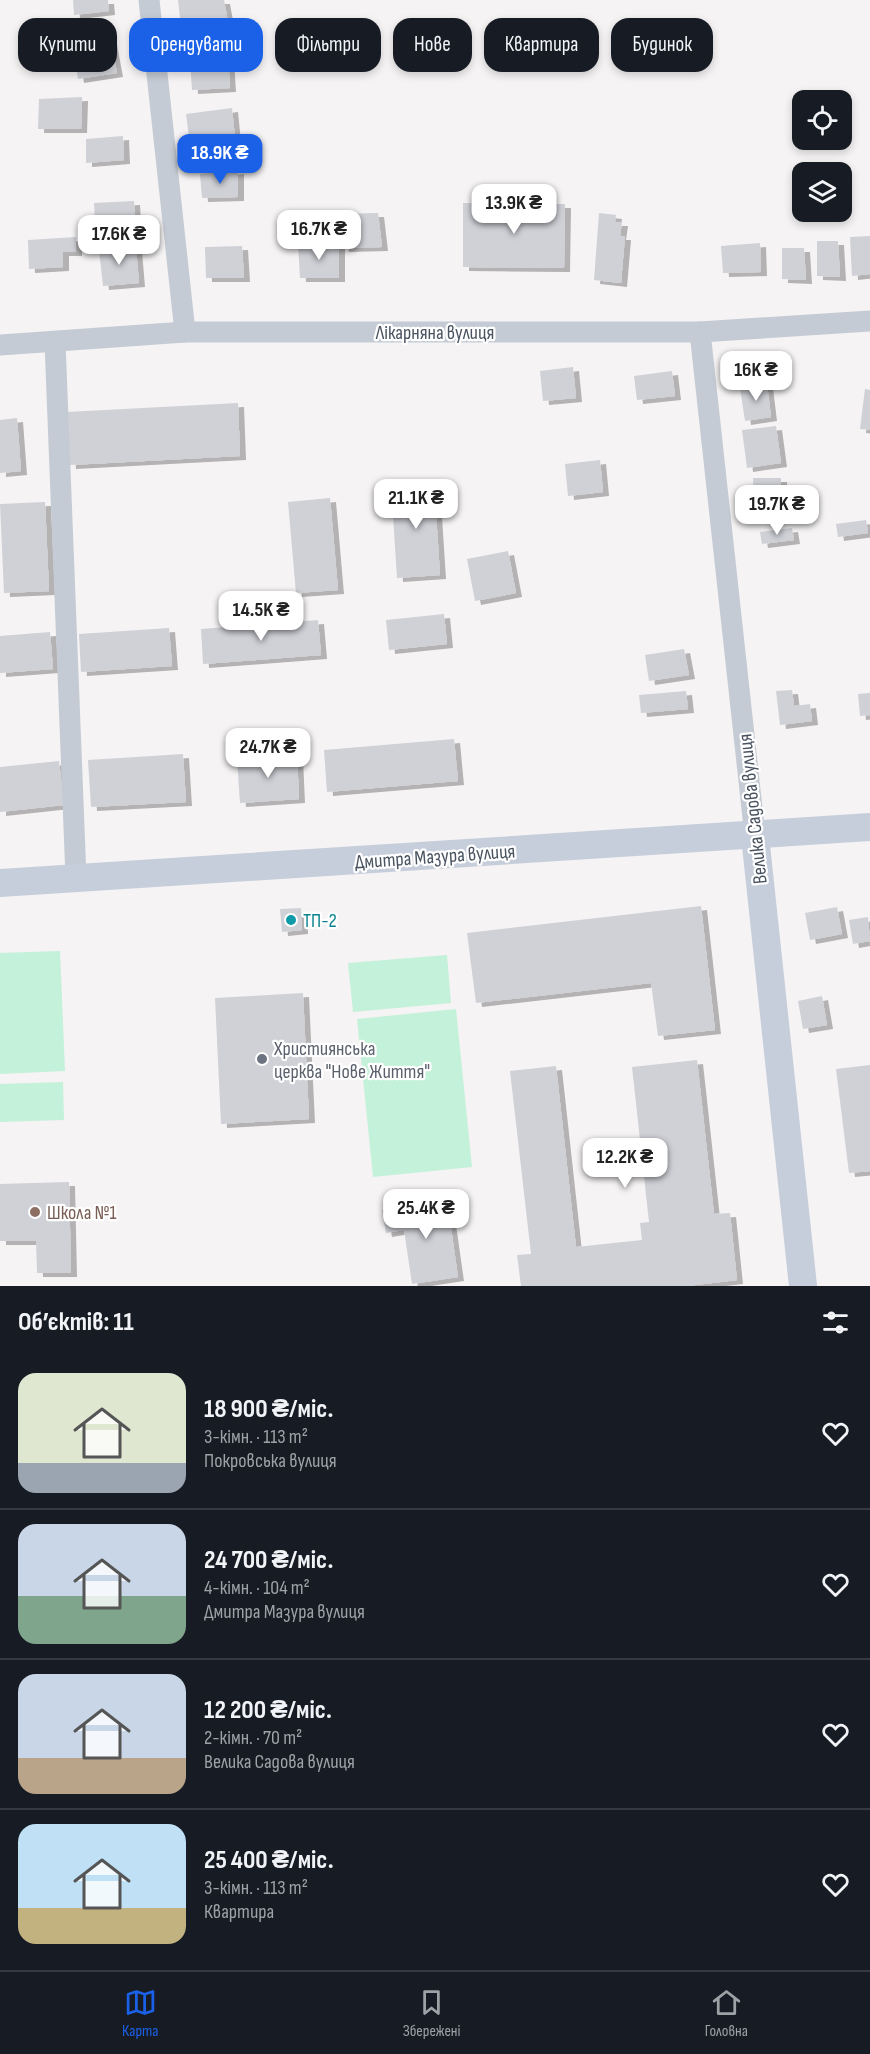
<!DOCTYPE html>
<html lang="uk">
<head>
<meta charset="utf-8">
<style>
	:root { --surface:#171b24; --page:#242831; --text:#f1f3f6; --muted:#9ea1a6; --line:#363941; --accent:#1b61e7 }
	body { margin:0; font-family:"Sofia Sans Condensed",sans-serif; background:var(--page); color:var(--text); height:100vh; display:flex; flex-direction:column; font-size:22px; white-space:nowrap }
	* { box-sizing:border-box; margin:0 }
	p { font-size:20px; color:var(--muted) }
	.icon { flex:none; width:33px; height:33px; fill:none; stroke:currentColor; stroke-width:2; stroke-linecap:round; stroke-linejoin:round }
	.map { position:relative; height:1286px; overflow:hidden }
	.side { display:flex; flex-direction:column; background:var(--surface); flex:1 }
	.side>* { flex:none }
	.top-card { position:absolute; left:18px; top:18px; width:834px; height:54px; display:flex; gap:12px }
	.buttons { position:absolute; left:792px; top:90px; display:grid; gap:12px }
	.buttons a { display:grid; place-items:center; width:60px; height:60px; border-radius:12px; background:var(--surface); box-shadow:0 3px 9px #0003; font-size:30px }
	.price { position:absolute; translate:-50% -51px; padding:0 14px; border-radius:12px; background:#fff; color:#222; font-size:20px; line-height:39px; filter:drop-shadow(0 2px 3px #0008) }
	.price::after { content:''; position:absolute; left:50%; top:36px; width:18px; height:14px; margin-left:-9px; background:inherit; clip-path:polygon(0 0,100% 0,50% 100%) }
	.price.current { background:var(--accent); color:#fff }
	ul { padding:0; list-style:none }
	li { display:flex; align-items:center; gap:18px; height:150px; padding:0 18px }
	li+li { border-top:2px solid var(--line) }
	li span { display:grid; place-items:center; flex:none; width:168px; height:120px; border-radius:18px; color:#555 }
	li>.icon { margin-inline-start:auto }
	span .icon { width:72px; height:72px; fill:#fffc; stroke-width:1 }
	li b { font-size:26px }
	h2 { display:flex; justify-content:space-between; align-items:center; height:72px; padding:0 18px; font-size:26px }
	.tag { padding:0 21px; border-radius:18px; background:var(--surface); box-shadow:0 3px 9px #0003; font-size:21px; line-height:54px }
	.tag.current { background:var(--accent); color:#fff }
	.menu { display:flex; justify-content:space-around; align-items:center; height:84px; border-top:2px solid var(--line); background:var(--surface); font-size:16px; color:var(--muted) }
	.menu a { display:grid; justify-items:center; gap:3px }
	.menu .current { color:var(--accent) }
	.map>svg:first-child { display:block }
</style>
</head>
<body>
<div class="map">
<svg width="870" height="1286" viewBox="0 0 870 1286">
	<defs>
		<filter id="shadow"><feDropShadow dx="6" dy="4" stdDeviation="0" flood-color="#0004"/></filter>
	</defs>
	<rect width="100%" height="100%" fill="#f5f3f3"/>
	<g fill="#c3f1d9">
		<polygon points="60,951 65,1071 0,1074 0,953"/>
		<polygon points="447,955 451,1003 353,1012 348,963"/>
		<polygon points="456,1009 472,1167 373,1177 357,1019"/>
		<polygon points="63,1082 64,1120 0,1122 0,1084"/>
	</g>
	<g fill="#cfd1d7" filter="url(#shadow)">
		<polygon points="73,0 108,0 109,11 74,15"/>
		<polygon points="178,0 224,0 228,22 181,27"/>
		<polygon points="109,30 117,73 78,79 71,36"/>
		<polygon points="228,55 230,88 192,90 190,57"/>
		<polygon points="82,97 81,129 38,129 39,99"/>
		<polygon points="232,108 236,148 191,152 186,114"/>
		<polygon points="123,136 124,160 86,163 86,139"/>
		<polygon points="238,170 238,197 202,198 200,174"/>
		<polygon points="134,201 136,235 96,237 94,203"/>
		<polygon points="463,203 565,204 564,268 463,267"/>
		<polygon points="378,213 382,247 343,248 339,214"/>
		<polygon points="599,213 616,215 615,222 622,222 620,236 625,236 621,283 594,280"/>
		<polygon points="870,236 870,274 852,276 850,237"/>
		<polygon points="76,237 76,252 63,252 63,267 29,269 28,240"/>
		<polygon points="817,241 838,241 840,277 817,276"/>
		<polygon points="339,243 339,278 300,278 298,244"/>
		<polygon points="760,243 761,272 723,273 721,246"/>
		<polygon points="242,246 244,278 206,278 205,247"/>
		<polygon points="136,247 139,283 103,286 99,250"/>
		<polygon points="782,248 804,248 806,280 782,279"/>
		<polygon points="573,367 576,398 543,401 540,371"/>
		<polygon points="672,371 675,396 637,400 634,376"/>
		<polygon points="767,384 771,417 745,421 740,388"/>
		<polygon points="865,389 870,390 870,430 860,429"/>
		<polygon points="238,403 240,456 70,465 67,412"/>
		<polygon points="17,418 21,471 0,473 0,420"/>
		<polygon points="776,426 781,463 747,468 742,430"/>
		<polygon points="600,460 603,492 568,496 565,464"/>
		<polygon points="753,478 781,478 781,504 754,505"/>
		<polygon points="434,482 440,575 397,578 391,485"/>
		<polygon points="330,498 338,590 296,593 288,502"/>
		<polygon points="45,502 49,591 4,593 0,504"/>
		<polygon points="866,520 868,533 838,537 836,524"/>
		<polygon points="792,528 794,540 762,544 760,532"/>
		<polygon points="508,551 516,593 475,601 467,559"/>
		<polygon points="444,614 447,644 389,650 386,620"/>
		<polygon points="318,620 321,655 203,664 201,629"/>
		<polygon points="169,628 172,666 81,672 79,634"/>
		<polygon points="50,632 53,669 0,673 0,636"/>
		<polygon points="684,649 689,675 649,681 645,655"/>
		<polygon points="792,690 794,706 810,704 812,721 780,725 776,691"/>
		<polygon points="686,691 688,709 641,713 639,695"/>
		<polygon points="870,693 870,715 860,716 858,694"/>
		<polygon points="454,739 458,781 327,792 324,750"/>
		<polygon points="183,754 186,802 91,807 88,760"/>
		<polygon points="297,755 299,799 240,803 237,759"/>
		<polygon points="59,761 64,805 0,812 0,767"/>
		<polygon points="701,906 715,1030 658,1036 651,983 476,1003 467,933"/>
		<polygon points="837,907 842,934 810,940 805,913"/>
		<polygon points="301,908 302,930 282,932 280,909"/>
		<polygon points="868,917 870,941 853,944 849,920"/>
		<polygon points="303,993 309,1119 221,1124 215,998"/>
		<polygon points="822,996 827,1025 803,1029 798,1001"/>
		<polygon points="697,1060 714,1214 730,1213 737,1280 687,1286 521,1286 517,1255 531,1254 510,1071 556,1066 576,1247 642,1240 640,1223 649,1222 632,1067"/>
		<polygon points="870,1065 870,1171 849,1173 836,1069"/>
		<polygon points="69,1182 71,1273 37,1273 36,1241 0,1241 0,1184"/>
		<polygon points="447,1200 458,1277 412,1284 404,1230 386,1233 382,1210"/>
	</g>
	<g fill="none" stroke-linecap="round" stroke-linejoin="round">
		<g stroke="#c4cbd4" stroke-width="21">
			<polyline points="149,0 185,332"/>
			<polyline points="700,332 755,836"/>
			<polyline points="55,342 76,878"/>
			<polyline points="0,345 185,332 700,332 870,321"/>
		</g>
		<g stroke="#c6cedb" stroke-width="28">
			<polyline points="755,836 803,1286"/>
			<polyline points="0,883 870,827"/>
		</g>
	</g>
	<circle fill="#0f9aa8" stroke="#fff" stroke-width="2" cx="291" cy="920" r="6"/>
	<circle fill="#6b7280" stroke="#fff" stroke-width="2" cx="262" cy="1059" r="6"/>
	<circle fill="#8d6e63" stroke="#fff" stroke-width="2" cx="35" cy="1212" r="6"/>
	<g text-anchor="middle" stroke-width="4.5" stroke-linejoin="round" paint-order="stroke">
		<g font-size="20" fill="#4a5461" stroke="#fff">
			<text x="435" y="339">Лікарняна вулиця</text>
			<text transform="translate(752 809) rotate(-96)" y="7">Велика Садова вулиця</text>
			<text transform="translate(435 856) rotate(-4)" y="7">Дмитра Мазура вулиця</text>
		</g>
		<g font-size="20" fill="#0d838f" stroke="#fff" text-anchor="start">
			<text x="303" y="927">ТП-2</text>
		</g>
		<g font-size="20" fill="#5b616d" stroke="#fff" text-anchor="start">
			<text x="274" y="1055">Християнська<tspan x="274" dy="23">церква "Нове Життя"</tspan></text>
		</g>
		<g font-size="20" fill="#785e54" stroke="#fff" text-anchor="start">
			<text x="47" y="1219">Школа №1</text>
		</g>
	</g>
</svg>
<div class="buttons">
<a><svg class="icon" aria-label="locate" viewBox="0 0 24 24"><circle cx="12" cy="12" r="6"/><path d="M12 2v4M12 18v4M2 12h4M18 12h4"/></svg></a>
<a><svg class="icon" aria-label="layers" viewBox="0 0 24 24"><path d="M12 4l9 5-9 5-9-5zM3 14l9 5 9-5"/></svg></a>
</div>
<b class="price current" style="left:220px;top:185px">18.9K ₴</b>
<b class="price" style="left:514px;top:235px">13.9K ₴</b>
<b class="price" style="left:319px;top:261px">16.7K ₴</b>
<b class="price" style="left:119px;top:266px">17.6K ₴</b>
<b class="price" style="left:756px;top:402px">16K ₴</b>
<b class="price" style="left:416px;top:530px">21.1K ₴</b>
<b class="price" style="left:777px;top:536px">19.7K ₴</b>
<b class="price" style="left:261px;top:642px">14.5K ₴</b>
<b class="price" style="left:268px;top:779px">24.7K ₴</b>
<b class="price" style="left:625px;top:1189px">12.2K ₴</b>
<b class="price" style="left:426px;top:1240px">25.4K ₴</b>
<div class="top-card">
<a class="tag">Купити</a>
<a class="tag current">Орендувати</a>
<a class="tag">Фільтри</a>
<a class="tag">Нове</a>
<a class="tag">Квартира</a>
<a class="tag">Будинок</a>
</div>
</div>
<section class="side">
<h2>Об’єктів: 11<svg class="icon" aria-label="filters" viewBox="0 0 24 24"><path d="M4 7h16M4 17h16"/><circle cx="9" cy="7" r="2"/><circle cx="15" cy="17" r="2"/></svg></h2>
<ul>
<li><span style="background:linear-gradient(#dfe7d0 75%,#9aa5b1 0)"><svg class="icon" aria-label="home" viewBox="0 0 24 24"><path d="M3 11l9-7 9 7M6 9v11h12V9"/></svg></span><div><b>18 900 ₴/міс.</b><p>3-кімн. · 113 m²</p><p>Покровська вулиця</p></div><svg class="icon" aria-label="heart" viewBox="0 0 24 24"><path d="M12 20l-8-8c-3-5 5-10 8-4 3-6 11-1 8 4z"/></svg></li>
<li><span style="background:linear-gradient(#c9d6e8 60%,#7fa58c 0)"><svg class="icon" aria-label="home" viewBox="0 0 24 24"><path d="M3 11l9-7 9 7M6 9v11h12V9"/></svg></span><div><b>24 700 ₴/міс.</b><p>4-кімн. · 104 m²</p><p>Дмитра Мазура вулиця</p></div><svg class="icon" aria-label="heart" viewBox="0 0 24 24"><path d="M12 20l-8-8c-3-5 5-10 8-4 3-6 11-1 8 4z"/></svg></li>
<li><span style="background:linear-gradient(#c9d6e8 70%,#b9a48a 0)"><svg class="icon" aria-label="home" viewBox="0 0 24 24"><path d="M3 11l9-7 9 7M6 9v11h12V9"/></svg></span><div><b>12 200 ₴/міс.</b><p>2-кімн. · 70 m²</p><p>Велика Садова вулиця</p></div><svg class="icon" aria-label="heart" viewBox="0 0 24 24"><path d="M12 20l-8-8c-3-5 5-10 8-4 3-6 11-1 8 4z"/></svg></li>
<li><span style="background:linear-gradient(#bfe0f5 70%,#c2b280 0)"><svg class="icon" aria-label="home" viewBox="0 0 24 24"><path d="M3 11l9-7 9 7M6 9v11h12V9"/></svg></span><div><b>25 400 ₴/міс.</b><p>3-кімн. · 113 m²</p><p>Квартира</p></div><svg class="icon" aria-label="heart" viewBox="0 0 24 24"><path d="M12 20l-8-8c-3-5 5-10 8-4 3-6 11-1 8 4z"/></svg></li>
</ul>
</section>
<nav class="menu">
<a class="current"><svg class="icon" aria-label="map" viewBox="0 0 24 24"><path d="M3 6l6-2 6 2 6-2v14l-6 2-6-2-6 2zM9 4v14M15 6v14"/></svg>Карта</a>
<a><svg class="icon" aria-label="saved" viewBox="0 0 24 24"><path d="M7 4h10v16l-5-4-5 4z"/></svg>Збережені</a>
<a><svg class="icon" aria-label="home" viewBox="0 0 24 24"><path d="M3 11l9-7 9 7M6 9v11h12V9"/></svg>Головна</a>
</nav>
</body>
</html>
